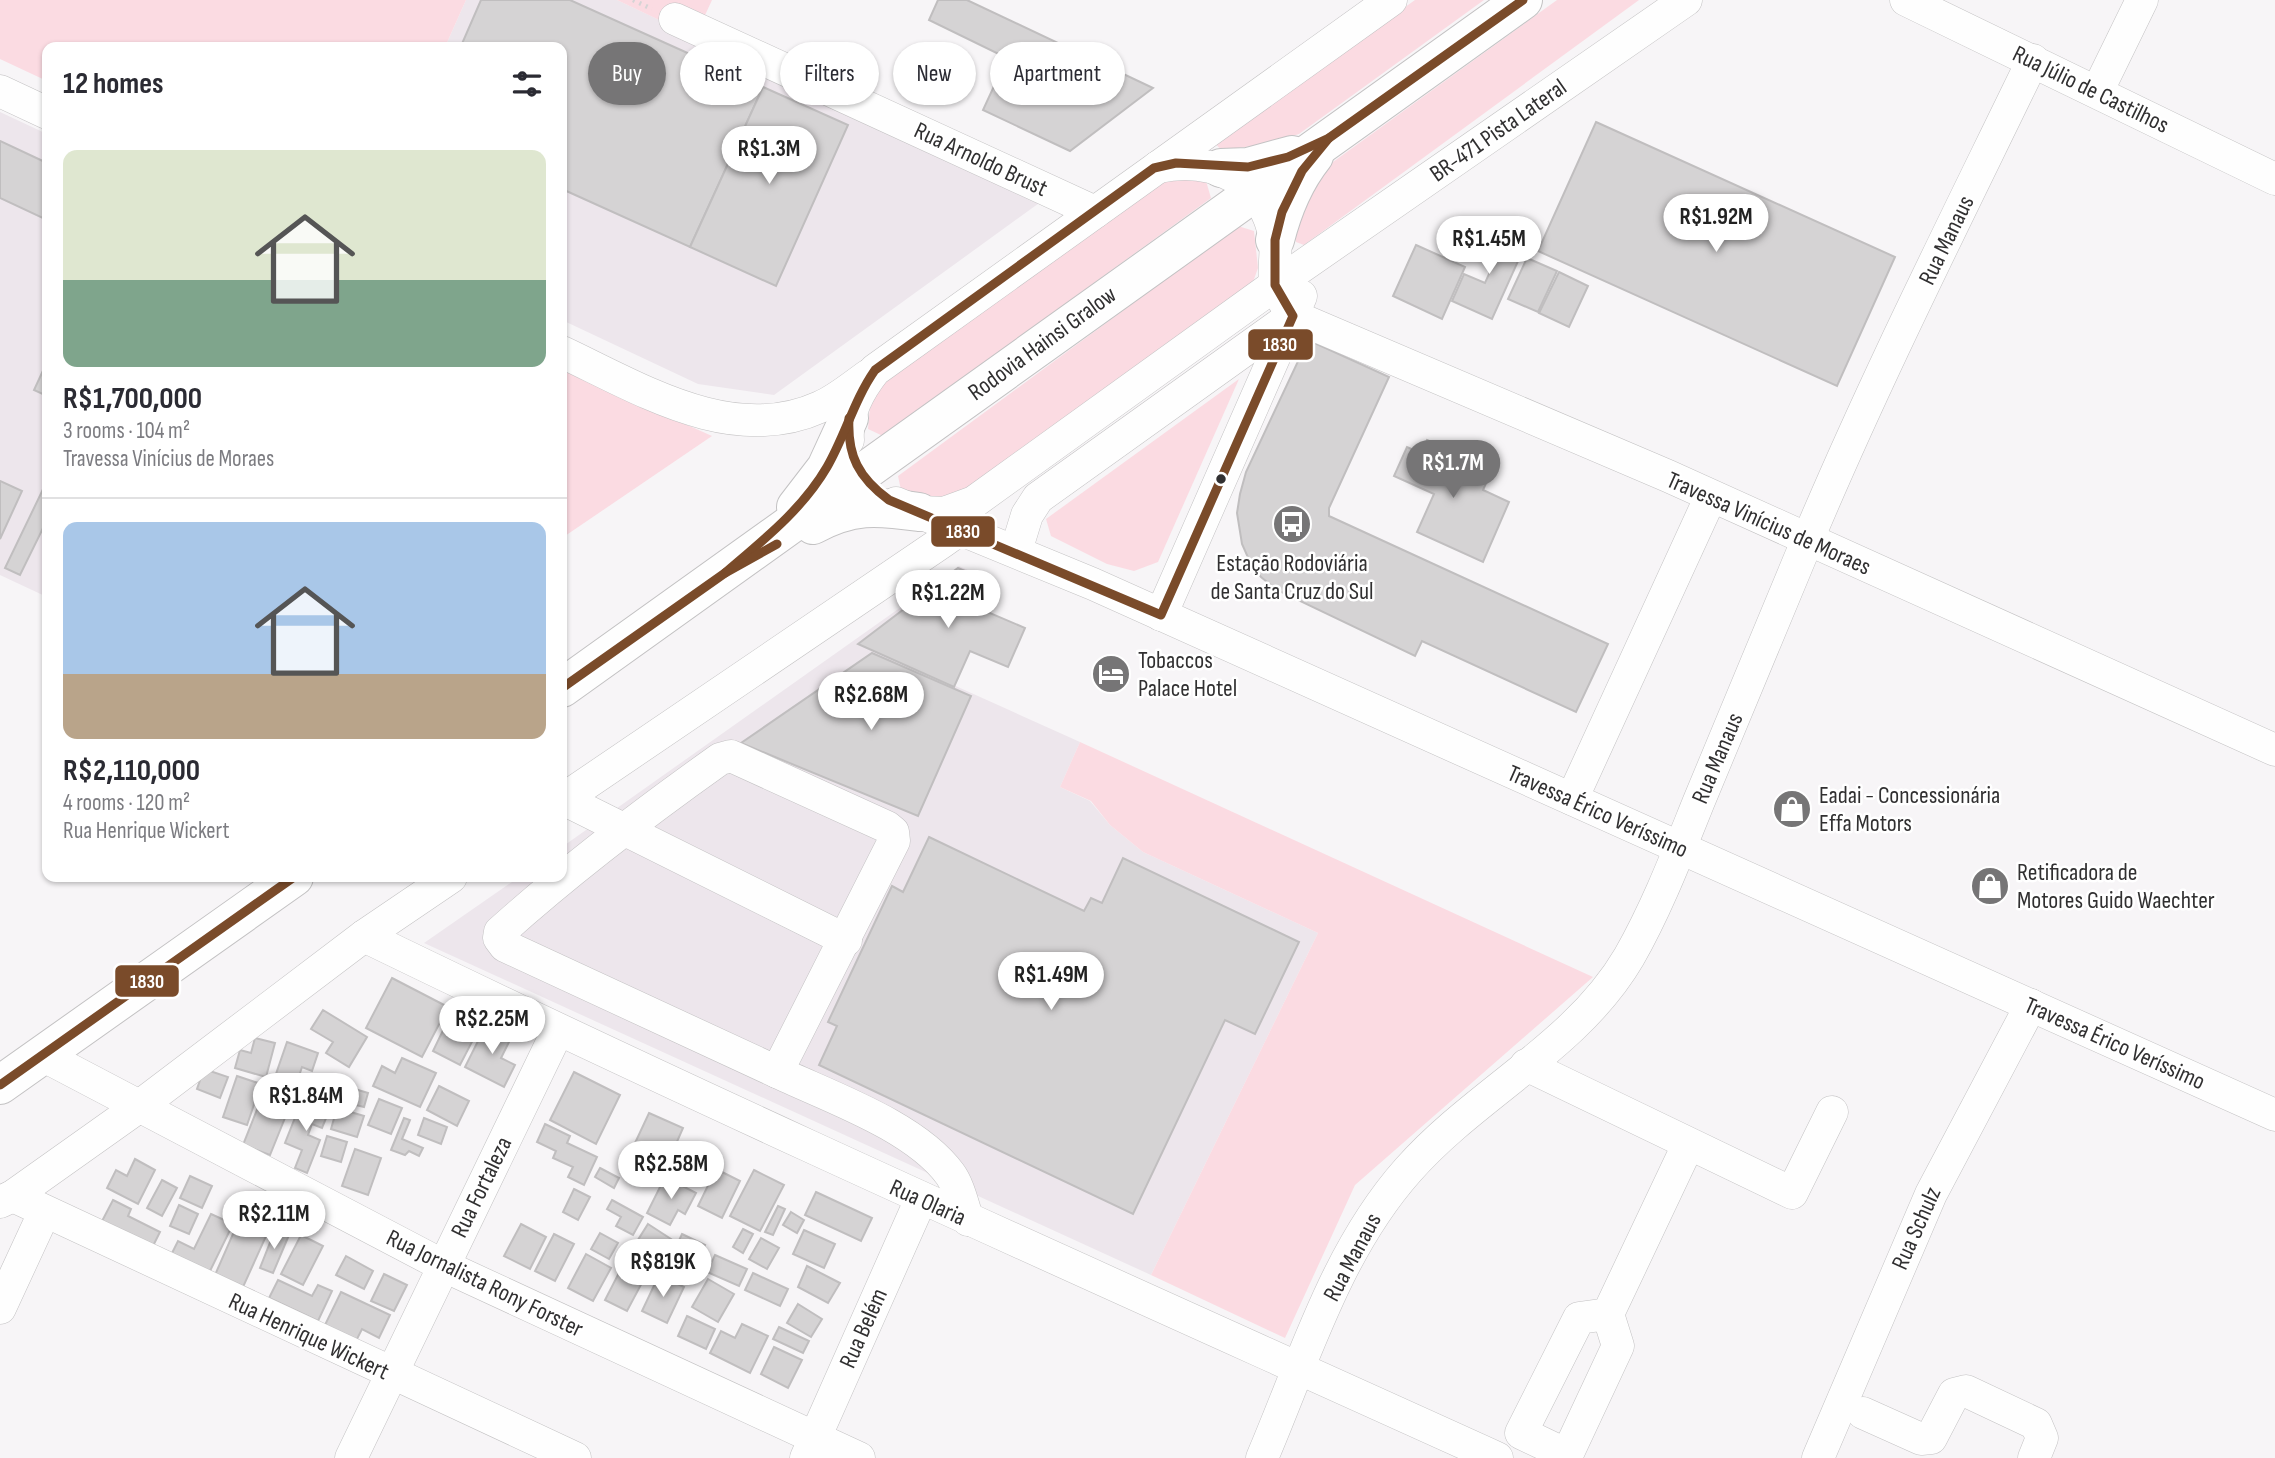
<!DOCTYPE html>
<html lang="en">
<head>
<meta charset="utf-8">
<style>
	:root { --surface:#fff; --page:#f2f2f3; --text:#2b2b33; --muted:#7c7c81; --line:#e1e1e2; --accent:#767576 }
	body { margin:0; font-family:"Sofia Sans Condensed",sans-serif; background:var(--page); color:var(--text); height:100vh; display:flex; flex-direction:column; font-size:26px; white-space:nowrap }
	* { box-sizing:border-box; margin:0 }
	p { font-size:23px; color:var(--muted) }
	.icon { flex:none; width:38px; height:38px; fill:none; stroke:currentColor; stroke-width:2; stroke-linecap:round; stroke-linejoin:round }
	.map { position:relative; flex:1; overflow:hidden }
	.panel { position:absolute; left:42px; top:42px; width:525px; height:840px; display:flex; flex-direction:column; background:var(--surface); border-radius:14px; box-shadow:0 2px 5px #0004 }
	.panel>* { flex:none }
	.top-card { position:absolute; left:588px; top:42px; width:665px; height:63px; display:flex; gap:14px }
	.price { position:absolute; translate:-50% -60px; padding:0 16px; border-radius:24px; background:#fff; color:#222; font-size:23px; line-height:46px; filter:drop-shadow(0 2px 4px #0008) }
	.price::after { content:''; position:absolute; left:50%; top:42px; width:21px; height:16px; margin-left:-10px; background:inherit; clip-path:polygon(0 0,100% 0,50% 100%) }
	.price.active { background:var(--accent); color:#fff }
	ul { padding:0; list-style:none }
	li { display:grid; align-content:center; gap:14px; height:371px; padding:0 21px }
	li+li { border-top:2px solid var(--line) }
	li span { display:grid; place-items:center; height:217px; border-radius:14px; color:#555 }
	li>.icon { margin-inline-start:auto }
	span .icon { width:126px; height:126px; fill:#fffc; stroke-width:1 }
	li b { font-size:30px }
	h2 { display:flex; justify-content:space-between; align-items:center; height:84px; padding:0 21px; font-size:30px }
	.tag { padding:0 24px; border-radius:32px; background:var(--surface); box-shadow:0 2px 5px #0004; font-size:24px; line-height:63px }
	.tag.active { background:var(--accent); color:#fff }
	.map>svg:first-child { display:block }
</style>
</head>
<body>
<div class="map">
<svg width="2275" height="1458" viewBox="0 0 2275 1458">
	<rect width="100%" height="100%" fill="#f7f5f7"/>
	<g fill="#ede6ec">
		<polygon points="466,0 617,0 1042,201 774,395 698,384 562,320 562,47 445,47"/>
		<polygon points="0,112 47,134 47,597 0,575"/>
		<polygon points="959,566 998,584 949,683 1080,742 1060,787 1090,801 1110,825 1143,852 1318,933 1151,1275 424,943 519,877 562,877 562,847"/>
	</g>
	<g fill="#fbdbe2">
		<polygon points="0,0 466,0 445,47 47,47 47,81 0,59"/>
		<polygon points="617,0 712,0 695,37"/>
		<polygon points="1415,0 1484,0 1299,134 1268,144 1221,150 1215,143"/>
		<polygon points="1557,0 1639,0 1304,245 1296,242 1293,229 1326,167"/>
		<polygon points="1181,176 1206,181 1211,198 883,436 868,429 870,406 883,381 1160,181"/>
		<polygon points="1238,226 1254,231 1258,268 1253,282 957,498 932,502 901,490 898,476"/>
		<polygon points="562,369 712,436 562,538"/>
		<polygon points="1239,379 1158,562 1134,571 1107,564 1051,536 1046,519"/>
		<polygon points="1080,742 1593,977 1355,1185 1285,1338 1151,1275 1318,933 1143,852 1110,825 1091,801 1060,787"/>
	</g>
	<g fill="#d5d3d4" stroke="#c0bebf" stroke-width="2">
		<polygon points="481,0 570,0 763,87 690,247 562,189 562,47 461,46"/>
		<polygon points="938,0 967,0 1153,88 1070,151 983,110 1007,58 929,20"/>
		<polygon points="763,87 848,125 776,286 690,247"/>
		<polygon points="1596,122 1895,257 1837,386 1538,251"/>
		<polygon points="0,141 47,163 47,220 0,198"/>
		<polygon points="1480,231 1523,250 1492,319 1452,301 1464,274 1485,283 1494,263 1471,253"/>
		<polygon points="1416,245 1465,267 1442,319 1393,296"/>
		<polygon points="1527,258 1557,271 1538,312 1508,299"/>
		<polygon points="1559,272 1588,286 1569,327 1539,313"/>
		<polygon points="1308,340 1389,377 1329,508 1329,516 1608,644 1576,712 1422,641 1415,656 1277,590 1261,577 1250,562 1242,544 1237,513 1240,494 1246,472"/>
		<polygon points="47,362 47,396 34,390"/>
		<polygon points="1427,440 1470,460 1465,471 1487,481 1483,490 1509,502 1483,562 1417,532 1434,494 1394,476 1407,447 1421,453"/>
		<polygon points="0,481 22,491 0,539"/>
		<polygon points="47,481 47,520 20,575 5,568"/>
		<polygon points="958,568 997,585 985,611 1025,628 1008,667 970,651 954,687 858,644"/>
		<polygon points="872,653 971,696 918,816 741,743"/>
		<polygon points="929,837 1084,911 1091,898 1102,903 1123,858 1299,942 1255,1034 1225,1020 1133,1214 819,1065 837,1026 828,1022 892,886 903,892"/>
		<polygon points="392,978 448,1007 422,1057 366,1028"/>
		<polygon points="323,1010 367,1037 349,1067 326,1053 333,1042 311,1029"/>
		<polygon points="448,1020 476,1034 460,1065 433,1051"/>
		<polygon points="487,1023 512,1036 501,1058 515,1065 504,1087 465,1067"/>
		<polygon points="255,1038 275,1043 266,1077 235,1068 240,1050 251,1053"/>
		<polygon points="287,1042 318,1053 312,1071 302,1067 297,1082 276,1074"/>
		<polygon points="402,1058 436,1073 420,1107 373,1086 382,1066 395,1073"/>
		<polygon points="204,1069 228,1077 220,1098 197,1089"/>
		<polygon points="574,1072 620,1095 596,1144 550,1120"/>
		<polygon points="237,1076 261,1084 247,1125 223,1117"/>
		<polygon points="268,1082 295,1093 270,1155 243,1145"/>
		<polygon points="439,1086 469,1101 457,1126 427,1110"/>
		<polygon points="348,1087 368,1093 364,1107 344,1102"/>
		<polygon points="379,1099 402,1108 391,1134 368,1125"/>
		<polygon points="302,1100 329,1111 322,1128 312,1124 308,1135 320,1140 307,1173 295,1168 302,1150 285,1143"/>
		<polygon points="337,1108 364,1116 357,1137 331,1129"/>
		<polygon points="649,1113 683,1128 669,1160 655,1154 647,1171 638,1166 633,1178 621,1173"/>
		<polygon points="404,1118 410,1120 402,1139 423,1148 419,1156 409,1151 405,1155 391,1150"/>
		<polygon points="424,1118 447,1127 441,1144 418,1135"/>
		<polygon points="545,1124 570,1136 567,1143 597,1157 584,1185 568,1177 573,1167 553,1158 556,1151 537,1142"/>
		<polygon points="327,1136 347,1142 341,1162 321,1156"/>
		<polygon points="355,1149 381,1158 368,1195 342,1186"/>
		<polygon points="135,1159 155,1170 138,1204 107,1188 116,1170 127,1176"/>
		<polygon points="600,1168 619,1178 614,1188 595,1177"/>
		<polygon points="716,1169 740,1181 722,1218 698,1206"/>
		<polygon points="754,1170 784,1185 760,1231 730,1216"/>
		<polygon points="190,1176 212,1186 202,1208 180,1198"/>
		<polygon points="665,1177 696,1193 685,1214 678,1210 670,1225 647,1213"/>
		<polygon points="162,1180 177,1188 162,1216 147,1208"/>
		<polygon points="574,1189 590,1197 578,1220 563,1212"/>
		<polygon points="816,1192 872,1218 861,1241 805,1215"/>
		<polygon points="113,1200 131,1209 128,1216 160,1232 152,1248 101,1223"/>
		<polygon points="612,1200 643,1217 633,1235 616,1226 621,1217 607,1209"/>
		<polygon points="247,1202 276,1214 243,1287 215,1275"/>
		<polygon points="179,1205 198,1214 189,1234 170,1226"/>
		<polygon points="778,1206 785,1209 773,1235 765,1232"/>
		<polygon points="791,1212 804,1220 797,1233 783,1225"/>
		<polygon points="211,1214 233,1224 209,1273 171,1255 178,1241 194,1249"/>
		<polygon points="521,1224 546,1237 530,1269 504,1256"/>
		<polygon points="648,1224 671,1239 660,1256 652,1251 646,1260 631,1251"/>
		<polygon points="743,1229 753,1234 743,1253 733,1247"/>
		<polygon points="275,1230 289,1235 273,1273 260,1268"/>
		<polygon points="804,1230 835,1244 824,1268 793,1254"/>
		<polygon points="600,1233 618,1243 609,1259 591,1249"/>
		<polygon points="554,1234 574,1244 555,1281 535,1271"/>
		<polygon points="682,1234 705,1245 687,1281 665,1270"/>
		<polygon points="301,1235 323,1246 303,1285 281,1274"/>
		<polygon points="761,1238 779,1248 767,1269 749,1259"/>
		<polygon points="586,1254 611,1268 593,1301 568,1288"/>
		<polygon points="715,1255 747,1269 739,1286 707,1272"/>
		<polygon points="346,1256 373,1271 364,1289 336,1275"/>
		<polygon points="807,1266 840,1283 828,1303 798,1287"/>
		<polygon points="622,1267 644,1279 627,1311 605,1300"/>
		<polygon points="753,1273 788,1289 780,1306 745,1290"/>
		<polygon points="384,1274 407,1285 394,1311 371,1301"/>
		<polygon points="659,1275 684,1287 667,1323 642,1311"/>
		<polygon points="708,1279 734,1294 718,1322 692,1307"/>
		<polygon points="278,1280 312,1296 318,1285 332,1291 318,1321 269,1298"/>
		<polygon points="341,1292 390,1315 379,1338 362,1329 354,1345 323,1329"/>
		<polygon points="798,1304 822,1319 811,1337 787,1323"/>
		<polygon points="687,1316 715,1329 706,1349 678,1336"/>
		<polygon points="742,1324 768,1336 750,1373 710,1353 721,1331 735,1338"/>
		<polygon points="779,1327 809,1341 803,1353 773,1339"/>
		<polygon points="774,1347 802,1360 788,1388 761,1374"/>
	</g>
	<g fill="none" stroke-linecap="round" stroke-linejoin="round">
		<defs>
			<g id="minor">
				<polyline points="1906,0 2275,179"/>
				<polyline points="675,19 1095,212"/>
				<polyline points="0,91 47,113"/>
				<polyline points="2097,92 2142,0"/>
				<path d="M1158,167C1213,155 1265,180 1275,239C1277,253 1273,268 1275,283C1277,293 1287,306 1293,316L1668,476L2275,750"/>
				<path d="M562,352C639,388 732,447 820,407C837,400 853,386 869,375"/>
				<path d="M848,440C846,413 859,390 875,370L1391,0"/>
				<polyline points="896,503 1093,584 2275,1115"/>
				<polyline points="920,512 944,513 974,502 1275,285 1686,0"/>
				<polyline points="1016,551 1027,515 1038,498 1292,316"/>
				<polyline points="1161,615 1301,296"/>
				<path d="M731,756L887,827L893,832L894,841L777,1072L505,946L499,938L500,932C569,870 644,813 720,759Z"/>
				<polyline points="563,799 846,940"/>
				<polyline points="1572,799 1711,496"/>
				<polyline points="562,800 942,542 959,530 969,514"/>
				<path d="M364,936C738,1118 1118,1286 1497,1458"/>
				<polyline points="42,1055 442,1265 859,1458"/>
				<polyline points="1526,1065 1792,1193 1832,1112"/>
				<path d="M777,1072C830,1097 915,1126 950,1174C959,1186 963,1206 968,1220"/>
				<polyline points="13,1196 575,1458"/>
				<polyline points="0,1202 13,1196 137,1108 364,936 451,877"/>
				<polyline points="0,1308 44,1213"/>
				<polyline points="1608,1314 1579,1318 1521,1433 1567,1455 1618,1346 1608,1314 1688,1145"/>
				<polyline points="1863,1413 1921,1439 1931,1438 1954,1394 1966,1391 2036,1424 2042,1438 2034,1458"/>
				<polyline points="351,1458 558,1030"/>
				<polyline points="806,1458 921,1199"/>
				<path d="M1262,1458C1304,1360 1336,1251 1408,1170C1476,1093 1577,1046 1629,957C1657,908 1678,853 1699,801C1734,716 1769,631 1805,546C1874,381 1955,221 2033,60"/>
				<polyline points="1818,1458 1931,1194 2031,1005"/>
			</g>
			<g id="major">
				<polyline points="1221,168 1248,167 1292,155"/>
				<path d="M1275,240C1283,208 1294,181 1314,156"/>
				<polyline points="796,507 826,468 849,418"/>
				<path d="M813,525C852,504 876,506 919,512"/>
				<polyline points="562,688 1523,0"/>
				<polyline points="0,1085 294,877"/>
			</g>
		</defs>
		<use href="#minor" stroke="#c3c2c3" stroke-width="33"/>
		<use href="#major" stroke="#c3c2c3" stroke-width="40"/>
		<polyline stroke="#d5d4d5" stroke-width="4.5" stroke-dasharray="2 5" stroke-linecap="butt" points="633,0 652,9"/>
		<use href="#minor" stroke="#fefefe" stroke-width="32"/>
		<use href="#major" stroke="#fefefe" stroke-width="38"/>
		<defs>
			<g id="bus-1">
				<path d="M849,418C847,456 859,478 889,500L1161,615L1293,316L1275,285V240L1282,212L1302,171L1329,138"/>
				<path d="M725,573C762,541 802,510 827,467C845,436 854,400 875,370L1154,168L1176,163L1248,167L1288,157L1329,138L1523,0"/>
				<polyline points="562,688 725,573 777,544"/>
				<polyline points="0,1085 294,877"/>
			</g>
		</defs>
		<use href="#bus-1" stroke="#fff" stroke-width="14"/>
		<use href="#bus-1" stroke="#7a4b2a" stroke-width="9"/>
	</g>
	<defs>
		<symbol id="bus-disc" viewBox="-11 -11 22 22"><circle r="9.5" fill="#767576" stroke="#fff"/><path d="M-5-6H5V4H4V6H2V4H-2V6H-4V4H-5ZM-3.5-4V0h7V-4ZM-3.5 1.2v1.5H-2V1.2ZM2 1.2v1.5H3.5V1.2Z" fill="#fff"/></symbol>
		<symbol id="hotel-disc" viewBox="-11 -11 22 22"><circle r="9.5" fill="#767576" stroke="#fff"/><path d="M-6-4.5h1.5V1H6V5H4.5V3h-9V5H-6ZM-4 0a1.8 1.8 0 1 1 3.6 0ZM.5 0V-2.5h3Q6-2.5 6 0Z" fill="#fff"/></symbol>
		<symbol id="shop-disc" viewBox="-11 -11 22 22"><circle r="9.5" fill="#767576" stroke="#fff"/><path d="M-5-2.5h2.3a2.7 3.5 0 0 1 5.4 0H5L5.5 6h-11ZM-1.5-2.5h3a1.5 2.3 0 0 0-3 0Z" fill="#fff"/></symbol>
	</defs>
	<g fill-rule="evenodd">
		<use href="#bus-disc" x="1270" y="502" width="44" height="44"/>
		<use href="#hotel-disc" x="1089" y="652" width="44" height="44"/>
		<use href="#shop-disc" x="1770" y="787" width="44" height="44"/>
		<use href="#shop-disc" x="1968" y="864" width="44" height="44"/>
	</g>
	<circle fill="#313031" stroke="#fff" stroke-width="2.5" cx="1221" cy="479" r="6"/>
	<g text-anchor="middle" stroke-width="5" stroke-linejoin="round" paint-order="stroke">
		<g font-size="24" fill="#313031" stroke="#fff">
			<text transform="translate(2091 89) rotate(26)" y="8">Rua Júlio de Castilhos</text>
			<text transform="translate(1498 130) rotate(-35)" y="8">BR-471 Pista Lateral</text>
			<text transform="translate(981 159) rotate(25)" y="8">Rua Arnoldo Brust</text>
			<text transform="translate(1946 240) rotate(-64)" y="8">Rua Manaus</text>
			<text transform="translate(1042 343) rotate(-36)" y="8">Rodovia Hainsi Gralow</text>
			<text transform="translate(1769 523) rotate(24)" y="8">Travessa Vinícius de Moraes</text>
			<text transform="translate(1717 758) rotate(-67)" y="8">Rua Manaus</text>
			<text transform="translate(1598 811) rotate(24)" y="8">Travessa Érico Veríssimo</text>
			<text transform="translate(2115 1043) rotate(24)" y="8">Travessa Érico Veríssimo</text>
			<text transform="translate(481 1187) rotate(-64)" y="8">Rua Fortaleza</text>
			<text transform="translate(928 1202) rotate(24)" y="8">Rua Olaria</text>
			<text transform="translate(1916 1228) rotate(-66)" y="8">Rua Schulz</text>
			<text transform="translate(1352 1257) rotate(-62)" y="8">Rua Manaus</text>
			<text transform="translate(485 1283) rotate(26)" y="8">Rua Jornalista Rony Forster</text>
			<text transform="translate(863 1328) rotate(-66)" y="8">Rua Belém</text>
			<text transform="translate(309 1336) rotate(25)" y="8">Rua Henrique Wickert</text>
		</g>
		<g font-size="24" fill="#313031" stroke="#fff" text-anchor="start">
			<text x="1292" y="571" text-anchor="middle">Estação Rodoviária<tspan x="1292" dy="28">de Santa Cruz do Sul</tspan></text>
			<text x="1138" y="668">Tobaccos<tspan x="1138" dy="28">Palace Hotel</tspan></text>
			<text x="1819" y="803">Eadai - Concessionária<tspan x="1819" dy="28">Effa Motors</tspan></text>
			<text x="2017" y="880">Retificadora de<tspan x="2017" dy="28">Motores Guido Waechter</tspan></text>
		</g>
	</g>
	<g stroke="#fff" stroke-width="2.5">
		<rect x="1247" y="328" width="67" height="33" rx="7" fill="#7a4b2a"/>
		<rect x="930" y="515" width="66" height="33" rx="7" fill="#7a4b2a"/>
		<rect x="114" y="964" width="66" height="34" rx="7" fill="#7a4b2a"/>
	</g>
	<g font-size="19" text-anchor="middle" font-weight="bold" fill="#fff">
		<text x="1280" y="351">1830</text>
		<text x="963" y="538">1830</text>
		<text x="147" y="988">1830</text>
	</g>
</svg>
<b class="price" style="left:769px;top:186px">R$1.3M</b>
<b class="price" style="left:1716px;top:254px">R$1.92M</b>
<b class="price" style="left:1489px;top:276px">R$1.45M</b>
<b class="price active" style="left:1453px;top:500px">R$1.7M</b>
<b class="price" style="left:948px;top:630px">R$1.22M</b>
<b class="price" style="left:871px;top:732px">R$2.68M</b>
<b class="price" style="left:1051px;top:1012px">R$1.49M</b>
<b class="price" style="left:492px;top:1056px">R$2.25M</b>
<b class="price" style="left:306px;top:1133px">R$1.84M</b>
<b class="price" style="left:671px;top:1201px">R$2.58M</b>
<b class="price" style="left:274px;top:1251px">R$2.11M</b>
<b class="price" style="left:663px;top:1299px">R$819K</b>
<div class="top-card">
<a class="tag active">Buy</a>
<a class="tag">Rent</a>
<a class="tag">Filters</a>
<a class="tag">New</a>
<a class="tag">Apartment</a>
</div>
<section class="panel">
<h2>12 homes<svg class="icon" aria-label="filters" viewBox="0 0 24 24"><path d="M4 7h16M4 17h16"/><circle cx="9" cy="7" r="2"/><circle cx="15" cy="17" r="2"/></svg></h2>
<ul>
<li><span style="background:linear-gradient(#dfe7d0 60%,#7fa58c 0)"><svg class="icon" aria-label="home" viewBox="0 0 24 24"><path d="M3 11l9-7 9 7M6 9v11h12V9"/></svg></span><div><b>R$1,700,000</b><p>3 rooms · 104 m²</p><p>Travessa Vinícius de Moraes</p></div></li>
<li><span style="background:linear-gradient(#a9c7e8 70%,#b9a48a 0)"><svg class="icon" aria-label="home" viewBox="0 0 24 24"><path d="M3 11l9-7 9 7M6 9v11h12V9"/></svg></span><div><b>R$2,110,000</b><p>4 rooms · 120 m²</p><p>Rua Henrique Wickert</p></div></li>
</ul>
</section>
</div>
</body>
</html>
